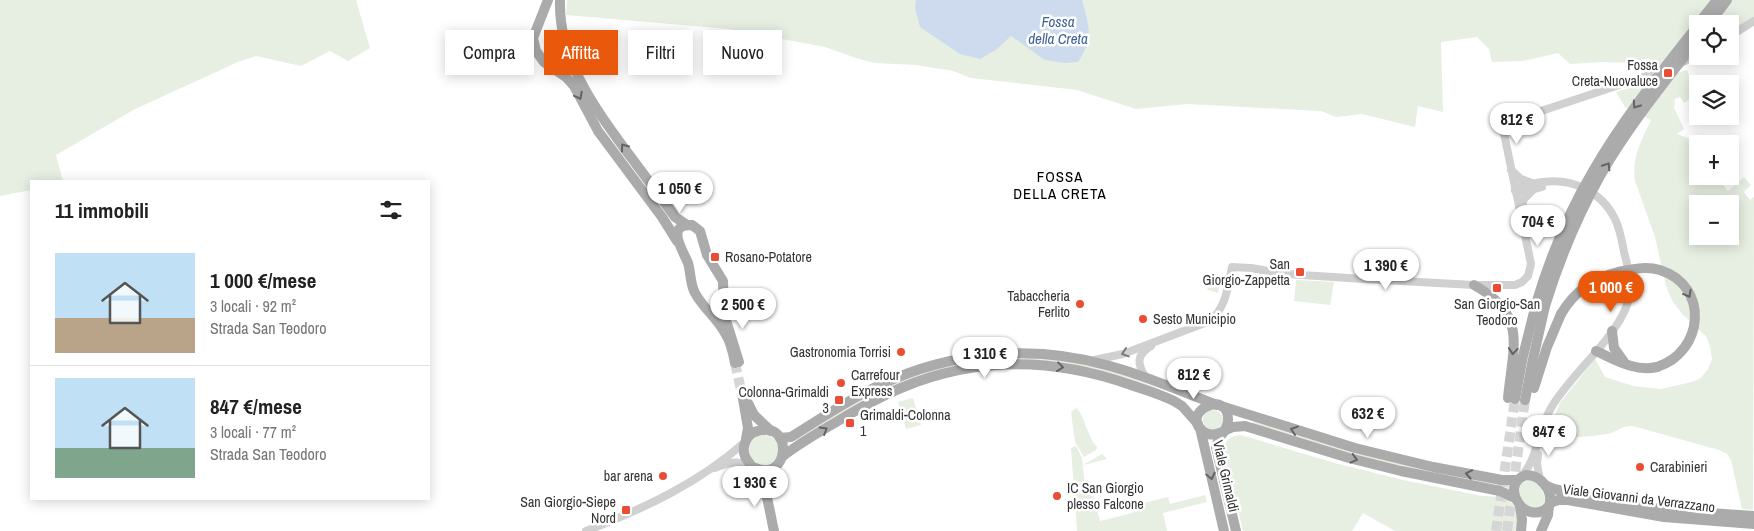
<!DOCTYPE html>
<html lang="it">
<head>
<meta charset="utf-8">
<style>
	:root { --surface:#fff; --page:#f6f6f6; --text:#222; --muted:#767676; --line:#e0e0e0; --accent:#ea580c }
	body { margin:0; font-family:"Archivo Narrow",sans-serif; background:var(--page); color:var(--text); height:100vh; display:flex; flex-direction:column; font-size:19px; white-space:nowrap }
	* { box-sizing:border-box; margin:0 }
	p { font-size:16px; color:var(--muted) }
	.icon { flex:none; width:28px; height:28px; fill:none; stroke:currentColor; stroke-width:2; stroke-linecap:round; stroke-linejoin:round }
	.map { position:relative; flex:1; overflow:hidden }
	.side { position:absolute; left:30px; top:180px; width:400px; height:320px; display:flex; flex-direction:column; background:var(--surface); border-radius:0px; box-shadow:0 2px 12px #0003 }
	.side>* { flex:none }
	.top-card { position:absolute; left:445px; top:30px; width:475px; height:45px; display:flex; gap:10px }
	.buttons { position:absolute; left:1689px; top:15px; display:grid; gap:10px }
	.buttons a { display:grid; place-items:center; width:50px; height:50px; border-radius:0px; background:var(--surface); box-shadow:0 2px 12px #0003; font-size:25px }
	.price { position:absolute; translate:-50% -42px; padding:0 11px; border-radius:18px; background:#fff; color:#222; font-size:16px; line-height:32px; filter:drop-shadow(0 1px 2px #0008) }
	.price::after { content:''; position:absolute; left:50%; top:30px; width:15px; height:11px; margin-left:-8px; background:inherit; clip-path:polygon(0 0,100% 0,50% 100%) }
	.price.active { background:var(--accent); color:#fff }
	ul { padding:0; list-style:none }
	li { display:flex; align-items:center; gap:15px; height:125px; padding:0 25px }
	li+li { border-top:1px solid var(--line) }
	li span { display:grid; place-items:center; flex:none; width:140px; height:100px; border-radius:0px; color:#555 }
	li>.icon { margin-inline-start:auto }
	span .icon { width:60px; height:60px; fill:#fffc; stroke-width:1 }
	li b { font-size:21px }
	h2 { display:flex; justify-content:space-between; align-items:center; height:60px; padding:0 25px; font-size:21px }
	.pill { padding:0 18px; border-radius:0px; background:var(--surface); box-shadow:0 2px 12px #0003; font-size:18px; line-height:45px }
	.pill.active { background:var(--accent); color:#fff }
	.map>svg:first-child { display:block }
</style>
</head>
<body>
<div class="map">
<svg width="1754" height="531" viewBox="0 0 1754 531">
	<rect width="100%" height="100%" fill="#fff"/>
	<g fill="#e6efe1" fill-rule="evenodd">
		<polygon points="0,0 356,0 370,48 348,61 330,51 301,66 256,56 238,62 135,109 56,155 63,181 31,181 31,190 0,196"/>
		<polygon points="567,0 1754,0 1754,17 1730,31 1730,24 1698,24 1697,50 1685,57 1653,70 1649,58 1634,63 1603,62 1570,64 1558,53 1523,61 1492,62 1489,49 1477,37 1441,42 1443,112 1418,106 1415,127 1362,114 1336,117 1321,111 1187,104 1136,109 1077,90 971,78 953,71 916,65 875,63 859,59 825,47 728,29 566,15"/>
		<path d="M1687,70L1697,95L1684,103L1680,97L1675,99L1674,108L1684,129L1677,134L1704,144H1698V176H1727L1728,180L1723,185L1728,191L1744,177L1751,185L1744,192L1750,200L1754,197L1753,510L1742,509L1731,460L1727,454L1719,450L1633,426C1622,425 1617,432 1607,434C1588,437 1565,439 1547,435L1560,403L1595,359L1605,377L1633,386L1661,389L1692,382L1701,378L1708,369L1712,359L1710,346L1706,336L1683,315L1673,302L1666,286L1655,237L1635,181C1631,158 1642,140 1651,120L1625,107L1616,92ZM1698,204H1730V236H1698Z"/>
		<polygon points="1215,276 1218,277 1220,283 1218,293 1208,290 1204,280"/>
		<polygon points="1296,280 1334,282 1330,305 1294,301"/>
		<path d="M1014,357L1064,360L1122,373L1161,390L1086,368H954L798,441L795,440C846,408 893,377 953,364C972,360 994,359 1014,357Z"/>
		<polygon points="913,398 921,425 906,429 898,402"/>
		<path d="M1076,408C1083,412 1088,438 1097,447L1096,450L1084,457L1075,442L1071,412Z"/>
		<circle cx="1213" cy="420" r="10"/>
		<polygon points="1253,422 1510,484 1510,490 1350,455 1253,424"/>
		<circle cx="764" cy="450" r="15"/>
		<path d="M1241,435L1335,463L1403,480L1482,496L1503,497L1511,502L1516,510L1518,531H1395L1363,513L1352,531H1243L1224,452C1224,440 1230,436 1241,435Z"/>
		<polygon points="1076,446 1082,458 1083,465 1102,454 1107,459 1083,465 1085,490 1088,490 1089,493 1092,492 1100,521 1133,513 1132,506 1168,497 1170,504 1205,495 1207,502 1163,513 1167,531 1077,531 1071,448"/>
		<path d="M1527,479C1540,483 1544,490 1545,502L1535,510L1526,504L1518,495L1519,484Z"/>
	</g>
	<path fill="#cedbee" d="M916,0H1082C1089,25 1094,38 1078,62L1065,63L1045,60L1011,36L997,49L980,59L960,54L920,27L915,8Z"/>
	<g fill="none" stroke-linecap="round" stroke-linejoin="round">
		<g stroke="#d6d6d6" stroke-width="10" stroke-dasharray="10 5" stroke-linecap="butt">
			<polyline points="735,363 743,399"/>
			<polyline points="1496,531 1515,399"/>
			<polyline points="1507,531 1525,400"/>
		</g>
		<g stroke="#d0d0d0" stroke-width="8">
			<polyline points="1730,36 1754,21"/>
			<polyline points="1679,64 1698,55"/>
			<polyline points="1511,170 1521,179 1532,183"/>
			<path d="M1515,190C1521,183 1534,184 1543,182C1573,178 1602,192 1615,219C1620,229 1622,241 1624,252C1628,267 1632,282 1629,297C1623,333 1570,374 1551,408C1538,430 1538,458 1521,477"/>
			<polyline points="1515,190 1524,192 1542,187"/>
			<polyline points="1520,213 1524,199 1532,191"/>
			<path d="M1094,360L1123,354L1210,321C1226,308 1228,286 1232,267L1251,268L1286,274L1364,279L1474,285H1515L1522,282L1528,276L1531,264L1502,124L1661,71"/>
			<path d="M1146,378C1137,364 1136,355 1151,346"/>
			<polyline points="1538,454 1537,464 1540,480"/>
			<path d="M715,468C727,463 737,460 750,465"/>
			<path d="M586,531C643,509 699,483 745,442"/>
		</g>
		<g stroke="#ababab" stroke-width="10">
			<polyline points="548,0 533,38 536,51 544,62 566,77 574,86 598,131 662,217 677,241"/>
			<path d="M560,0C558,58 594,107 627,152C643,173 659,195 675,217L687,225"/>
			<polyline points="1698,24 1717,0"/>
			<polyline points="1709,24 1727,0"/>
			<path d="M1474,285C1528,315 1513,345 1508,398"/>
			<polyline points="1612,331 1614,348 1624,362"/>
			<path d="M1596,351C1616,360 1635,372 1657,367"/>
			<path d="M735,363C733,352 731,342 725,333C717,318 703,308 695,293C690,284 691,273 688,263C684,252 664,224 692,225L700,231L707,255L723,281L724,314L739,362"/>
			<polyline points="1534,388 1547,347 1561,314"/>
			<polyline points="743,399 748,428 746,439"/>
			<polyline points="1515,399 1523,356 1536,304"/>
			<polyline points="1525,400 1533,359 1545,306"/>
			<polyline points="748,403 754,415 771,431"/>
			<polyline points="1221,406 1355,448 1433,467 1502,480 1517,480"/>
			<polyline points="1200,428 1224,531"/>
			<polyline points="1224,431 1233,427 1245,426 1349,458 1401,471 1500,491 1515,498"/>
			<path d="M1222,432C1216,435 1210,436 1204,432C1178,413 1228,388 1228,419C1229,430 1218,435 1216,447L1236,531"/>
			<path d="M780,438L791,437C820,419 849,399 880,385C952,351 1033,344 1110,366C1147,376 1182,392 1217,405"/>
			<path d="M783,456C800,443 819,432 838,421C858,409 879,397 901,388C977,356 1055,358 1131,385C1146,390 1160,394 1174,401L1182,406L1198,424"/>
			<path d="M753,467C790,485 794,420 758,431C752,432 747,437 745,443C739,459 755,466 761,479C768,495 770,514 774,531"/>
			<path d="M1526,475C1541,475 1554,491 1549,506C1527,529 1497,485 1526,475Z"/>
			<polyline points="1545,485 1554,489 1582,495 1665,510 1754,516"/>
			<polyline points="1550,503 1558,500 1568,500 1664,517 1754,524"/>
			<polyline points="1520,506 1522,520 1521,531"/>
			<polyline points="1541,531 1548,515 1549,506"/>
		</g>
		<g stroke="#ababab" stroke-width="10">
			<path d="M1536,304C1550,257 1568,213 1593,171C1623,119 1661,72 1698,25"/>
			<path d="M1545,306C1559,261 1577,217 1600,176C1628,127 1664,83 1698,39"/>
			<path d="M1561,314C1574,292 1593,278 1618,272C1632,269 1646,266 1660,270C1710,286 1704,352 1657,367"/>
		</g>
	</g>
	<defs><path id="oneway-chevron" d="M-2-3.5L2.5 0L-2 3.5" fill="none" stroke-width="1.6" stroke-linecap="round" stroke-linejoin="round" transform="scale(1.25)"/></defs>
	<g stroke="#636363">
		<use href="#oneway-chevron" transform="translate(579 96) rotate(62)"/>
		<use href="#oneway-chevron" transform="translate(1636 105) rotate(125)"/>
		<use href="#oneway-chevron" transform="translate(624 147) rotate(-126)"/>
		<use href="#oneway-chevron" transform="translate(1607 166) rotate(-58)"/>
		<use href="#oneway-chevron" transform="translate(1688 294) rotate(61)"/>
		<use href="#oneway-chevron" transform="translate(1513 351) rotate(95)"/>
		<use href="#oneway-chevron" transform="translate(1060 367) rotate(7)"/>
		<use href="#oneway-chevron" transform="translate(824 430) rotate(-31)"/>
		<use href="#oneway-chevron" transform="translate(1294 430) rotate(-162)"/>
		<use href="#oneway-chevron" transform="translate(1354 459) rotate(15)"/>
		<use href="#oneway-chevron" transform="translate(1469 474) rotate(-169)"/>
		<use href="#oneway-chevron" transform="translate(1211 476) rotate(77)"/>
	</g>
	<use stroke="#7a7a7a" href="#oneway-chevron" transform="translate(1125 353) rotate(162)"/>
	<g fill="#ea4d34" stroke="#fff" stroke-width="2">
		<rect x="1663" y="68" width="10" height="10" rx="2.5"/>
		<rect x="710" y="252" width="10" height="10" rx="2.5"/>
		<rect x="1295" y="267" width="10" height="10" rx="2.5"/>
		<rect x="1492" y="283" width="10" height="10" rx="2.5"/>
		<circle cx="1080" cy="304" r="5"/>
		<circle cx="1143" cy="319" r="5"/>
		<circle cx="901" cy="352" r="5"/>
		<circle cx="841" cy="383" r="5"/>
		<rect x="834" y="395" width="10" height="10" rx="2.5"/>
		<rect x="845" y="418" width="10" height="10" rx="2.5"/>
		<circle cx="1640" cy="467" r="5"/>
		<circle cx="663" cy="476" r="5"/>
		<circle cx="1057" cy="496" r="5"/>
		<rect x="621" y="505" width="10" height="10" rx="2.5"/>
	</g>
	<g text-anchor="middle" stroke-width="5" stroke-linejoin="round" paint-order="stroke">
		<g font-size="14" fill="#333" stroke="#fff" text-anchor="end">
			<text x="1658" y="70">Fossa<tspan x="1658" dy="16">Creta-Nuovaluce</tspan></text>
			<text x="725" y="262" text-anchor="start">Rosano-Potatore</text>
			<text x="1290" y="269">San<tspan x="1290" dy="16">Giorgio-Zappetta</tspan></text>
			<text x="1070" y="301">Tabaccheria<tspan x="1070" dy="16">Ferlito</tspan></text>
			<text x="1497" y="309" text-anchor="middle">San Giorgio-San<tspan x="1497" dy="16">Teodoro</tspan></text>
			<text x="1153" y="324" text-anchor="start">Sesto Municipio</text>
			<text x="891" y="357">Gastronomia Torrisi</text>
			<text x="851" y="380" text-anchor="start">Carrefour<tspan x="851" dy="16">Express</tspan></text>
			<text x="829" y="397">Colonna-Grimaldi<tspan x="829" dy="16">3</tspan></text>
			<text x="860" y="420" text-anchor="start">Grimaldi-Colonna<tspan x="860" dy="16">1</tspan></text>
			<text x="1650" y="472" text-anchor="start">Carabinieri</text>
			<text x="653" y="481">bar arena</text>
			<text x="1067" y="493" text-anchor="start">IC San Giorgio<tspan x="1067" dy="16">plesso Falcone</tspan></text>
			<text x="616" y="507">San Giorgio-Siepe<tspan x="616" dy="16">Nord</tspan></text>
		</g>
		<g font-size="14" fill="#333" stroke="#fff">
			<text transform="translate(1226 476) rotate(77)" y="5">Viale Grimaldi</text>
			<text transform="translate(1639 498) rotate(7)" y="5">Viale Giovanni da Verrazzano</text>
		</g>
		<g font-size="15" font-style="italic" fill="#3d6298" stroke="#fff">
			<text x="1058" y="27">Fossa<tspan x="1058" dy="17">della Creta</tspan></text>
		</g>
		<g font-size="15" letter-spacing="1" fill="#000" stroke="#fff">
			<text x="1060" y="182">FOSSA<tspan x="1060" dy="17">DELLA CRETA</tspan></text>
		</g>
	</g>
</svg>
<div class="buttons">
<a><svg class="icon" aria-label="locate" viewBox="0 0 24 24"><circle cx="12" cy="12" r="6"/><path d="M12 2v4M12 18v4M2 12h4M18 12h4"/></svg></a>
<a><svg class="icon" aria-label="layers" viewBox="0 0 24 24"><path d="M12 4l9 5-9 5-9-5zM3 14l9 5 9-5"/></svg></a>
<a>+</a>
<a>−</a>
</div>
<b class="price" style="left:1517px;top:145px">812 €</b>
<b class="price" style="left:680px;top:214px">1 050 €</b>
<b class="price" style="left:1538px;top:247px">704 €</b>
<b class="price" style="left:1386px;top:291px">1 390 €</b>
<b class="price active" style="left:1611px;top:313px">1 000 €</b>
<b class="price" style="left:743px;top:330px">2 500 €</b>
<b class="price" style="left:985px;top:379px">1 310 €</b>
<b class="price" style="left:1194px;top:400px">812 €</b>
<b class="price" style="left:1368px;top:439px">632 €</b>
<b class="price" style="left:1549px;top:457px">847 €</b>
<b class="price" style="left:755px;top:508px">1 930 €</b>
<div class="top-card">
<a class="pill">Compra</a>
<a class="pill active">Affitta</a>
<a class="pill">Filtri</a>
<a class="pill">Nuovo</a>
</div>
<section class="side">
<h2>11 immobili<svg class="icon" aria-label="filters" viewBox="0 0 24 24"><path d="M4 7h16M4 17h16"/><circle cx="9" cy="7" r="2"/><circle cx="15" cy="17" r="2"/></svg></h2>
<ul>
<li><span style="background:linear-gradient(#bfe0f5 65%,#b9a48a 0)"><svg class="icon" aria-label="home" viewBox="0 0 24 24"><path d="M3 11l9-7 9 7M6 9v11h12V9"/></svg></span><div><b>1 000 €/mese</b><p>3 locali · 92 m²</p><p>Strada San Teodoro</p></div></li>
<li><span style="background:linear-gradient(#bfe0f5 70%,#7fa58c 0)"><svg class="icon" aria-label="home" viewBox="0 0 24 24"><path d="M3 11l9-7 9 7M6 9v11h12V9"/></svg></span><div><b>847 €/mese</b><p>3 locali · 77 m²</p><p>Strada San Teodoro</p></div></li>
</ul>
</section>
</div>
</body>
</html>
